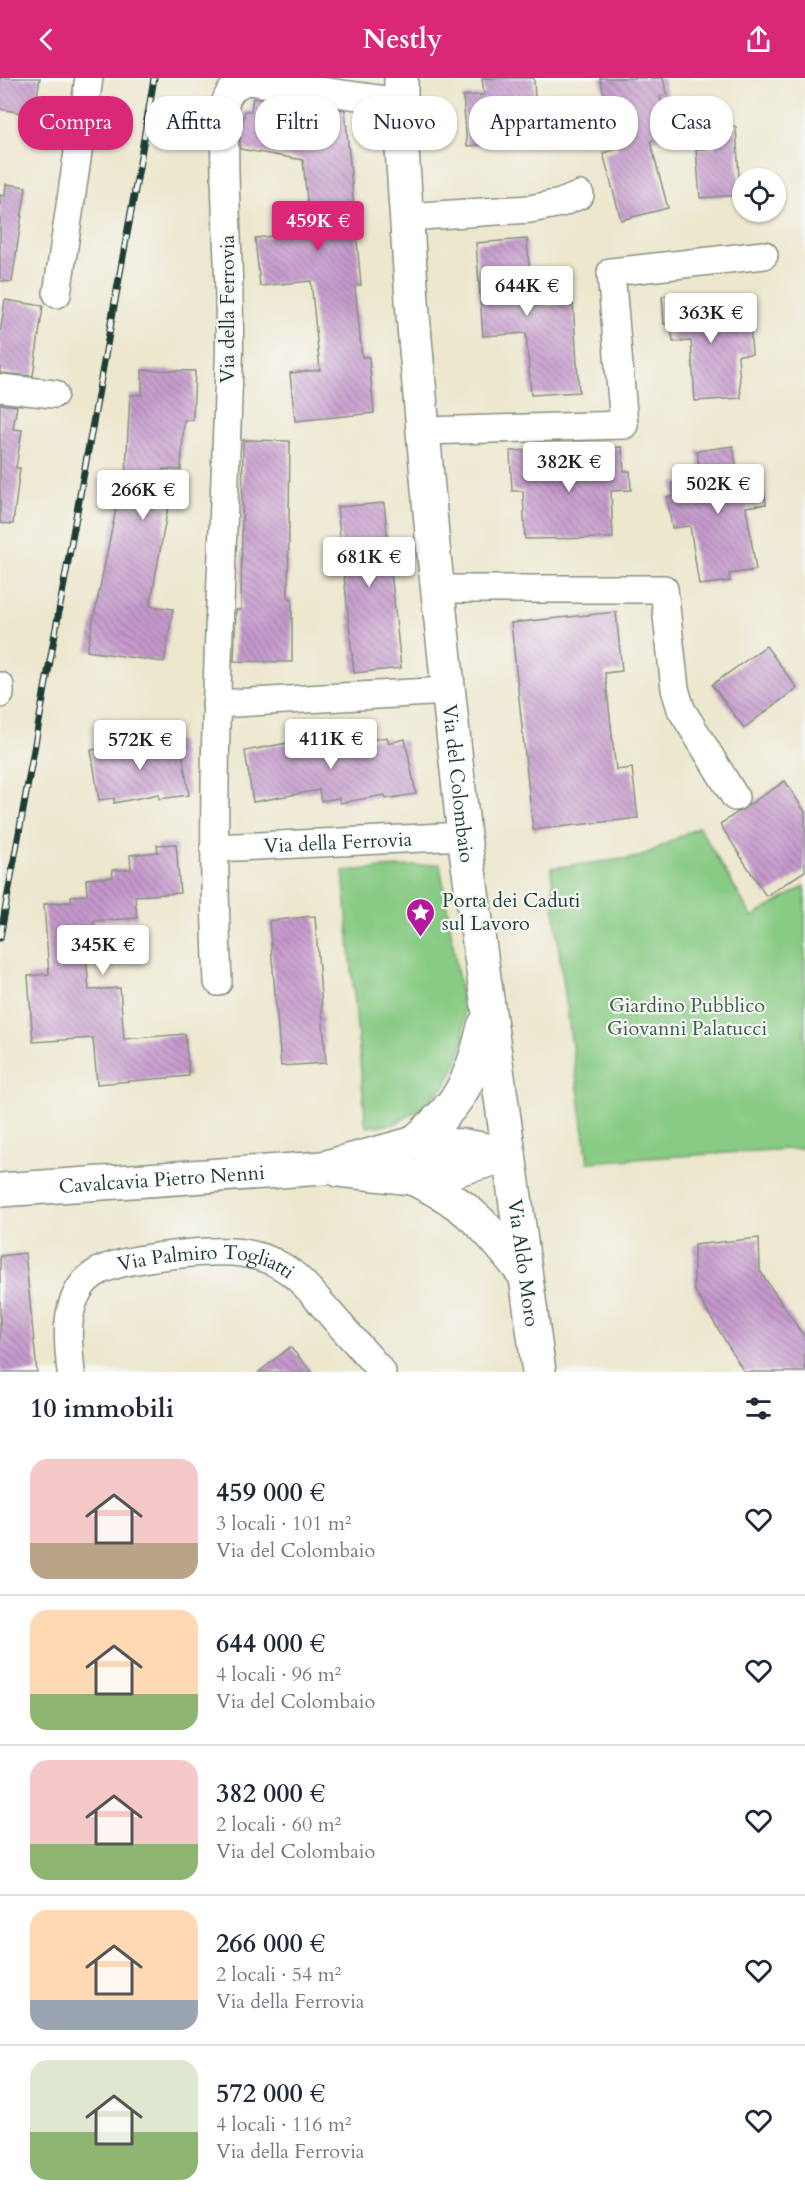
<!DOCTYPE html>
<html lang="it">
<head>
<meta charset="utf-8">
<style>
	:root { --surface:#fff; --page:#f2f2f3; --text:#1f2937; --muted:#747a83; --line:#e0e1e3; --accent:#db2777 }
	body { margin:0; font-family:Cardo,serif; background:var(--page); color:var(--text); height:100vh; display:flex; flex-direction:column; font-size:22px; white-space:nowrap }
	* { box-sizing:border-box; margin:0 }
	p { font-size:20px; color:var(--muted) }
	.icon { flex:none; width:33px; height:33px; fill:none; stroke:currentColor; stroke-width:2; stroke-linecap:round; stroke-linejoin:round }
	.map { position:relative; height:1294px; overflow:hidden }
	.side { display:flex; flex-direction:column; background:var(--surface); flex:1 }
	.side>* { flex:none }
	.hud { position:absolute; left:18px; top:18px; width:770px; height:54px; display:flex; gap:12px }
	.fabs { position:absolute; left:732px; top:90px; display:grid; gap:12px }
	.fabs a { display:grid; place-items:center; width:54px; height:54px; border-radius:50%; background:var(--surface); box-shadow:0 2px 4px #0004; font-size:30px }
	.price { position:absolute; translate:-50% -51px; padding:0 14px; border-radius:6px; background:#fff; color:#222; font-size:20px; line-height:39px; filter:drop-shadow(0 2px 3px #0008) }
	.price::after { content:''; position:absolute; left:50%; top:36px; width:18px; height:14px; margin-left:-9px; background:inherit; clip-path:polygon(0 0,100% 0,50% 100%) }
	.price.selected { background:var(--accent); color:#fff }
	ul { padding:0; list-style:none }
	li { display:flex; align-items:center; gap:18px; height:150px; padding:0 30px }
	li+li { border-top:2px solid var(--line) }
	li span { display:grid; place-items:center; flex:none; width:168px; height:120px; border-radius:18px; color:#555 }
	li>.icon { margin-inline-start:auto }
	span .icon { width:72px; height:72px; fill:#fffc; stroke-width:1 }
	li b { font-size:26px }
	h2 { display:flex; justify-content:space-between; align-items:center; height:72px; padding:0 30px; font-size:26px }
	.pill { padding:0 21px; border-radius:24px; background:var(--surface); box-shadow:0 2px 4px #0004; font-size:21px; line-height:54px }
	.pill.selected { background:var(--accent); color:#fff }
	header { display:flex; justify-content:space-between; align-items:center; height:78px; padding:0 30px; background:var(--accent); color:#fff; font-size:27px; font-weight:700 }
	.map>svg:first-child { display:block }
</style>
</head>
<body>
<header><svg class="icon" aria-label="back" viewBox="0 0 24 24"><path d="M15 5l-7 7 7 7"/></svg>Nestly<svg class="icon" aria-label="share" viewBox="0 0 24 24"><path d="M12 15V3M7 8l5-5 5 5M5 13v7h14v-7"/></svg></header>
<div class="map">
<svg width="805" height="1294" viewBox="0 0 805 1294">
	<defs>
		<pattern id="building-back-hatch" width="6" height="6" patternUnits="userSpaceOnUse" patternTransform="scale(1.5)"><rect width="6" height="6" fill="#c599cc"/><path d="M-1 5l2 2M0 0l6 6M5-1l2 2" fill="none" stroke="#9f7ea6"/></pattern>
	</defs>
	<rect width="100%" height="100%" fill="#f6f6f2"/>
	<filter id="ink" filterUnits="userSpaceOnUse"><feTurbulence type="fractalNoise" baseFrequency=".0167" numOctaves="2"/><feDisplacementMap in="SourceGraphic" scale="12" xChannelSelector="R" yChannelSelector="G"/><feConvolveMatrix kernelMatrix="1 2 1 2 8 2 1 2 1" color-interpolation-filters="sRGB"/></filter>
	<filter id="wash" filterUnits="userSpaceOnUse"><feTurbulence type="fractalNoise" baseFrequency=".008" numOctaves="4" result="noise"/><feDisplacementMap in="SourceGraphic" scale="24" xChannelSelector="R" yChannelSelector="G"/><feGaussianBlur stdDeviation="1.35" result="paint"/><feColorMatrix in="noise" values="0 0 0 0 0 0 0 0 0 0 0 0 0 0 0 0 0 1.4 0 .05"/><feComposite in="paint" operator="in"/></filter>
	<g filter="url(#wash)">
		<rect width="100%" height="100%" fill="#ede7ce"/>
		<g fill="#88cb84" stroke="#54845c" stroke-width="1.5">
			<polygon points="699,749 752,839 805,808 805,1070 588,1084 557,858 551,790 640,779"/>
			<polygon points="440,786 464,934 464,961 458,982 446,1007 418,1033 394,1046 366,1049 343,793"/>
		</g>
		<g id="blocks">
			<g fill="url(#building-back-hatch)">
				<polygon points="0,0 40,0 34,37 0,31"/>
				<polygon points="482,0 534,0 535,21 504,23 507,65 467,68 463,18 484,17"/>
				<polygon points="600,0 663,0 667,17 660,18 670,58 650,63 668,130 621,142 603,75 618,71"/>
				<polygon points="253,20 345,32 361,207 355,208 362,279 369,279 374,335 295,343 290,295 320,292 311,203 260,208 255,160 310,154 303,82 240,71 240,57 245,33 251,33"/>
				<polygon points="714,42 736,49 740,117 700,120 696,71 715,70"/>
				<polygon points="6,106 26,109 12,204 0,203 0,117 5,118"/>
				<polygon points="527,161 532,228 573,226 579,314 531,317 526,255 483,258 476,165"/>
				<polygon points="692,216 695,230 704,229 704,233 749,230 752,276 738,277 741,320 695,323 691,263 673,264 671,246 664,246 662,218"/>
				<polygon points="5,222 43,228 33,298 0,295 0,256"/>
				<polygon points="142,292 195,293 193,342 184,342 181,392 163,391 160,428 168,429 150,528 173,531 164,584 87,573 118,421 122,422 126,390 130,317 142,317"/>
				<polygon points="0,326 17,328 13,351 22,352 16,390 20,390 13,446 0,445"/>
				<polygon points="243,362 290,363 288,520 292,521 292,584 234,583 236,532 241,532"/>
				<polygon points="733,368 738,399 762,396 766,426 746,429 756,492 729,496 730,503 699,507 690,448 672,450 667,419 674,418 672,405 701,401 697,373"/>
				<polygon points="622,369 624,393 630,393 631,412 611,413 613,460 525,461 523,413 512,413 510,373 534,372 534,378 603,375 603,370"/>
				<polygon points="384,425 401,590 354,595 337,429"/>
				<polygon points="616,534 622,593 605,595 616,692 632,690 638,740 533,752 511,545"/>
				<polygon points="766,568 797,610 744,650 712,607"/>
				<polygon points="163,659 165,665 180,662 189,717 159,721 159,716 114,725 114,720 99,722 91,672"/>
				<polygon points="319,659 321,671 387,659 389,665 405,661 416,716 386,721 385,717 340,725 339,720 321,723 319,712 253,724 245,673"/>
				<polygon points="785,703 805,734 805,793 766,818 720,746"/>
				<polygon points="176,766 180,815 135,818 137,840 94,843 95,864 85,865 89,912 120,910 124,961 185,956 189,998 97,1006 93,960 33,964 28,898 49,896 44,826 72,824 71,818 87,817 86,801 113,799 112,792 131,791 130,777 158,774 157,767"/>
				<polygon points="315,838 326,985 281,988 269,843"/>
				<polygon points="759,1160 760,1193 805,1260 805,1294 744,1294 694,1211 694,1167"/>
				<polygon points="25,1175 37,1294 0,1294 0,1178"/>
				<polygon points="290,1269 312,1294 259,1294"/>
			</g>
		</g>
	</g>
	<g filter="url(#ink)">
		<use href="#blocks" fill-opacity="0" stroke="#869281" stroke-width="1.5"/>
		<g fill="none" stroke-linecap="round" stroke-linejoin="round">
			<defs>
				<g id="minor">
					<polyline points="406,139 530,131 561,125 580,117"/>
					<polyline points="57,216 89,0"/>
					<polyline points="0,310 54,316"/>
					<polyline points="423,353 624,347 611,194 764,177"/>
					<polyline points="437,511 664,511 675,611 681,631 735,719"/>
					<polyline points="0,608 0,616"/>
					<polyline points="216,626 448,613"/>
					<path id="s1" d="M214,770L464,758"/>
					<path d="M218,904C208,698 223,493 229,288C232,201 222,113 225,25C229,13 236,6 248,3L401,24"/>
					<path id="s2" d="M71,1294C68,1266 64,1233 81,1209C86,1201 93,1196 101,1192C130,1179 211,1171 242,1175C256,1177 269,1181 281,1188C299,1198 313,1216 327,1232C345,1253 364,1273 382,1294"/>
				</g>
				<g id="tertiary">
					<path id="s3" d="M509,1076L539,1294"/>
					<path d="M412,1100C468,1125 488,1150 525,1197"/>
				</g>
				<g id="secondary">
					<path id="s4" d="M401,0V56L413,237L433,468L464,758L509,1076"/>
					<path d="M412,1066C459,1026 470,1009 484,948"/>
					<polyline points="339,1092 412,1100 454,1092 501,1079"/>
					<path id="s5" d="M0,1112L323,1090L412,1066L465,1068L509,1076"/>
				</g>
			</defs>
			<use href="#minor" stroke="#869281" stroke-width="30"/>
			<use href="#tertiary" stroke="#869281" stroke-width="36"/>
			<use href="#secondary" stroke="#869281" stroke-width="36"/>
			<use href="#minor" stroke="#fff" stroke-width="27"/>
			<use href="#tertiary" stroke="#fff" stroke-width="33"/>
			<use href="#secondary" stroke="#fff" stroke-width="33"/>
			<defs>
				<polyline id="rail" points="0,860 139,90 154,0"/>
			</defs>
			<use href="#rail" stroke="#1f3d34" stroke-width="7"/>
			<use href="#rail" stroke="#f6f6f2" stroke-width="4.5" stroke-dasharray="14" stroke-linecap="butt"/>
		</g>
	</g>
	<defs>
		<symbol id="sight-pin" viewBox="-11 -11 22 30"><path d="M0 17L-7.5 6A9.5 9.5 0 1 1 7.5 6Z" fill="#b5179e" stroke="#f6f6f2"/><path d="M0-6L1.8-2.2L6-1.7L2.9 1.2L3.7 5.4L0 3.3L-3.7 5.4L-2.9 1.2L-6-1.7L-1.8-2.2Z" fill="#fff"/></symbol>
	</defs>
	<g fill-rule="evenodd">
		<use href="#sight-pin" x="404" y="818" width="33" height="45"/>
	</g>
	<g text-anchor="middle" stroke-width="4.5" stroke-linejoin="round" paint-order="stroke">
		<g font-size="20" fill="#1f3d34" stroke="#f6f6f2">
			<text transform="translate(227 231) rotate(-90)" y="7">Via della Ferrovia</text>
			<text dy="7" stroke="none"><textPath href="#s4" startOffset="708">Via del Colombaio</textPath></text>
			<text dy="7" stroke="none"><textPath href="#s1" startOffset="124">Via della Ferrovia</textPath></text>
			<text dy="7" stroke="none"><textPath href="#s5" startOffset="162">Cavalcavia Pietro Nenni</textPath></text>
			<text dy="7" stroke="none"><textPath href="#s3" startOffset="110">Via Aldo Moro</textPath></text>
			<text dy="7" stroke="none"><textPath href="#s2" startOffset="222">Via Palmiro Togliatti</textPath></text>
		</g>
		<g font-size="20" fill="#1f3d34" stroke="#f6f6f2" text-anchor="start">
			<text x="442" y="829">Porta dei Caduti<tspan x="442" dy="23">sul Lavoro</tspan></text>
		</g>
		<g font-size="20" fill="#396048" stroke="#f6f6f2">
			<text x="687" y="934">Giardino Pubblico<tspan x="687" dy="23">Giovanni Palatucci</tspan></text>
		</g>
	</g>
</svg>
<div class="fabs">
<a><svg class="icon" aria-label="locate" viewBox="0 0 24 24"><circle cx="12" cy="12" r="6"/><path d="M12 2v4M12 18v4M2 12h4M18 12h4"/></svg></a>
</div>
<b class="price selected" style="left:318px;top:174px">459K €</b>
<b class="price" style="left:527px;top:239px">644K €</b>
<b class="price" style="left:711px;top:266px">363K €</b>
<b class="price" style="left:569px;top:415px">382K €</b>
<b class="price" style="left:718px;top:437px">502K €</b>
<b class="price" style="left:143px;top:443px">266K €</b>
<b class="price" style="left:369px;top:510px">681K €</b>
<b class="price" style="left:331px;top:692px">411K €</b>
<b class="price" style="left:140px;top:693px">572K €</b>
<b class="price" style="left:103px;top:898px">345K €</b>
<div class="hud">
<a class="pill selected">Compra</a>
<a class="pill">Affitta</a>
<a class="pill">Filtri</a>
<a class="pill">Nuovo</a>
<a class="pill">Appartamento</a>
<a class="pill">Casa</a>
</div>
</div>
<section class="side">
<h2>10 immobili<svg class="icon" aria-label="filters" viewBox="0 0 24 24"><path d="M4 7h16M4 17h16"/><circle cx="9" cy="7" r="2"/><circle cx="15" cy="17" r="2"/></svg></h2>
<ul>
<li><span style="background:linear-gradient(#f6c9c9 70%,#b9a48a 0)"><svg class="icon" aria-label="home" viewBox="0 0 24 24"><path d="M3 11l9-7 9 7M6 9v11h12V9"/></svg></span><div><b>459 000 €</b><p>3 locali · 101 m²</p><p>Via del Colombaio</p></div><svg class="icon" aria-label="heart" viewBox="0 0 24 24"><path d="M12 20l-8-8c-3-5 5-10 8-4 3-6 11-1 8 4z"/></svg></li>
<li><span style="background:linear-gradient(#ffd9b3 70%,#8fb573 0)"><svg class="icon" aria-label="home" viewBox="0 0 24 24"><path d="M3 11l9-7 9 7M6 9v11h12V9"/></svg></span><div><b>644 000 €</b><p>4 locali · 96 m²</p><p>Via del Colombaio</p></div><svg class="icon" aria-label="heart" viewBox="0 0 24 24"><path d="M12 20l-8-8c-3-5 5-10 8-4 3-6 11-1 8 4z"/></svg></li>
<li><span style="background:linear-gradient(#f6c9c9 70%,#8fb573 0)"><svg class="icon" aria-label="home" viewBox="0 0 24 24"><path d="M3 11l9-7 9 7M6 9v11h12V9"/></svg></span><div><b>382 000 €</b><p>2 locali · 60 m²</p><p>Via del Colombaio</p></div><svg class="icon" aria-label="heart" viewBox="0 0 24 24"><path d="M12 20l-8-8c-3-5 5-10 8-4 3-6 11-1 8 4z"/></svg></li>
<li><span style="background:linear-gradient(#ffd9b3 75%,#9aa5b1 0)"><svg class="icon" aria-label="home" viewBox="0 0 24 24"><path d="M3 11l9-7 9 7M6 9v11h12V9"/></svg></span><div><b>266 000 €</b><p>2 locali · 54 m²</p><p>Via della Ferrovia</p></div><svg class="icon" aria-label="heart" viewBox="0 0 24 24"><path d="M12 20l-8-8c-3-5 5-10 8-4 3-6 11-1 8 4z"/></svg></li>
<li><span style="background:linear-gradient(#dfe7d0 60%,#8fb573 0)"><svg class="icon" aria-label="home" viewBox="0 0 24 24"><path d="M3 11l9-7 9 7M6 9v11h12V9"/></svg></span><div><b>572 000 €</b><p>4 locali · 116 m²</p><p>Via della Ferrovia</p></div><svg class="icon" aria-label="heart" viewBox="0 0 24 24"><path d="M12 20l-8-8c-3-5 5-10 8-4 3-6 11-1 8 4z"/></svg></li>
</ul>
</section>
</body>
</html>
